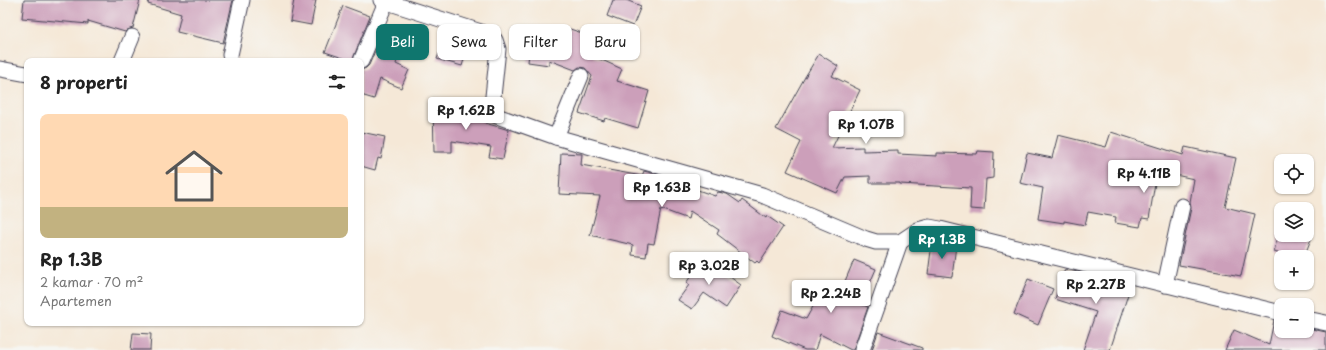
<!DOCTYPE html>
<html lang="id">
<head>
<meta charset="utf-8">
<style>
	:root { --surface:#fff; --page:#f2f2f2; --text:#222; --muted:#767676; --accent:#0f766e }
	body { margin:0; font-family:"Playpen Sans",sans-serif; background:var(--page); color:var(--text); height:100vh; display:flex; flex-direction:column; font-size:15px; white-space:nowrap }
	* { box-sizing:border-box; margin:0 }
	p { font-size:13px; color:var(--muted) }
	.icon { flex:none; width:22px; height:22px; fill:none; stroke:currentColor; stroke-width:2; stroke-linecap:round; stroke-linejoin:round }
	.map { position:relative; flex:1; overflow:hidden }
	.side { position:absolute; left:24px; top:58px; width:340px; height:268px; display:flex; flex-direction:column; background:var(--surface); border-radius:8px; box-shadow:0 1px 3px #0004 }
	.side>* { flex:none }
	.hud { position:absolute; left:376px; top:24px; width:380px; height:36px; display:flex; gap:8px }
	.controls { position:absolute; left:1274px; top:154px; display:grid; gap:8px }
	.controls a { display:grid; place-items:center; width:40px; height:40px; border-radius:8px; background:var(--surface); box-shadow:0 1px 3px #0004; font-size:20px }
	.price { position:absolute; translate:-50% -34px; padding:0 9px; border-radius:4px; background:#fff; color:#222; font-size:13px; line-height:26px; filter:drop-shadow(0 1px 2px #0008) }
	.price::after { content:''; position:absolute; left:50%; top:24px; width:12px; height:9px; margin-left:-6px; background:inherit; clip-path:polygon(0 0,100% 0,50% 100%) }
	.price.current { background:var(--accent); color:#fff }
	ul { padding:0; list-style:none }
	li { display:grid; align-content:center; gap:8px; height:212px; padding:0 16px }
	li span { display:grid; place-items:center; height:124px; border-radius:8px; color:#555 }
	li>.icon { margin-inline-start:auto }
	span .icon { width:72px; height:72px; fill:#fffc; stroke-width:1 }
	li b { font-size:17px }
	h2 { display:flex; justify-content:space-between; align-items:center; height:48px; padding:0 16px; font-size:17px }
	.tag { padding:0 14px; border-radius:8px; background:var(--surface); box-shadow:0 1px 3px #0004; font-size:14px; line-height:36px }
	.tag.current { background:var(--accent); color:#fff }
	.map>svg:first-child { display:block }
</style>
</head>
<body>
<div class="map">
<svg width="1326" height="350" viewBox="0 0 1326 350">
	<rect width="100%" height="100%" fill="#f6f6f2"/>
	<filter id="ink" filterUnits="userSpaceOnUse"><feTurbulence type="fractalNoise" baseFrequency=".025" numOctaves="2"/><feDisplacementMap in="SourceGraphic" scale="8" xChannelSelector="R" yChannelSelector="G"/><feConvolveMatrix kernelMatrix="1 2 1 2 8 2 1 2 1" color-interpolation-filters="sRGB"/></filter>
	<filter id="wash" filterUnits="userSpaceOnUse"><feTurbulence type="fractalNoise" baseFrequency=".012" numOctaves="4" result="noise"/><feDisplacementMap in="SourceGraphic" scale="16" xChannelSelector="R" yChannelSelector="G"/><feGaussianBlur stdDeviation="0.9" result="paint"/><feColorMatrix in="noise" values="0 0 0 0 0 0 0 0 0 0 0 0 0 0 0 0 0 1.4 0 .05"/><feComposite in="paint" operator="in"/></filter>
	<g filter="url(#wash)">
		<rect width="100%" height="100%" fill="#f5e8d7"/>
		<g id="blocks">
			<g fill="#cc9fba">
				<polygon points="24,0 140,0 133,28 127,30 125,32 88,21 88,24 22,18"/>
				<polygon points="149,0 233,0 223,43 177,32 181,14 148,4"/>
				<polygon points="294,0 316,0 311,25 290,21"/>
				<polygon points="613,0 626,0 641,6 633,26 607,16"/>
				<polygon points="343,6 370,16 352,61 325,52"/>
				<polygon points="570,29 597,38 592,52 594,53 593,56 622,69 617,81 649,91 638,128 605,118 604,121 579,113 592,76 585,68 579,67 575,70 549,60 549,65 528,62 531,36 559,40 565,42"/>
				<polygon points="384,30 404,35 396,64 409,70 401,88 380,79 374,99 361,95 361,70 366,68 369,65"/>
				<polygon points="444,39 468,46 462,66 437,59"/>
				<polygon points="819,54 838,66 832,76 860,90 832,148 863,147 863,151 898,150 898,154 937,156 937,153 977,154 978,151 994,152 993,178 986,179 984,210 970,209 971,188 900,184 900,183 870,183 870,176 845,177 837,193 787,171 801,142 776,129 805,77"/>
				<polygon points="433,103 451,103 451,110 485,115 485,123 509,130 503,159 489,157 491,147 452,141 452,152 434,152"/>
				<polygon points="361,132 385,137 381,159 378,158 375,170 361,166"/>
				<polygon points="1111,132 1183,155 1185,147 1236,158 1225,207 1255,214 1241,276 1179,265 1191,208 1190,202 1194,179 1157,171 1149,219 1142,218 1140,227 1115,223 1116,217 1088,212 1085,225 1064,221 1064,223 1038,219 1043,188 1020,183 1027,153 1052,158 1058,135 1106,147"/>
				<polygon points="561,153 582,154 581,165 642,176 644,171 663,176 663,178 715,196 718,192 727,194 740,203 742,200 766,218 767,216 783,227 759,263 757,261 755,263 717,234 719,230 690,211 688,219 661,209 654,244 648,243 646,257 632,255 633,245 590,235 600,196 559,194"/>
				<polygon points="1281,222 1281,235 1307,235 1307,232 1313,234 1304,257 1293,257 1274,252"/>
				<polygon points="932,243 956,245 952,277 928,274"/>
				<polygon points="704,258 741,285 726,308 704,293 692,309 678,300 689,285 686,283"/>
				<polygon points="854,260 876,269 861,304 868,307 853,350 851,350 820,334 815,350 805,350 772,336 782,310 806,319 825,285 840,293"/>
				<polygon points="1065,269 1131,285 1110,350 1083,350 1096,312 1055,299"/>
				<polygon points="1028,279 1053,289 1038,325 1014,314"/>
				<polygon points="1274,320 1281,322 1281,331 1307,331 1307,328 1326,332 1326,350 1225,350 1234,330 1269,345"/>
				<polygon points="878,332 922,348 922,350 872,350"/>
				<polygon points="133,333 151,334 150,350 131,350"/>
			</g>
		</g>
	</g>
	<g filter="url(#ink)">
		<use href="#blocks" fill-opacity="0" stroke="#424052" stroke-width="1"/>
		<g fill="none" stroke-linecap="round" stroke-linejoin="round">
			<defs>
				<g id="street">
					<polyline points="381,0 484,33 495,40 498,49 492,106 493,112 497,116 556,137 762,195 866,239 876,242 900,242 918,230 929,227 940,229 1281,313"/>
					<polyline points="230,55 242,0"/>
					<polyline points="122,61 132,37"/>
					<polyline points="361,61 386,2"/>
					<polyline points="0,69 27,74"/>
					<polyline points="556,137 581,76"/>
					<polyline points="1165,285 1182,206"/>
					<polyline points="1307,319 1326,323"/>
					<polyline points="862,350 900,242"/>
				</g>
			</defs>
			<use href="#street" stroke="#424052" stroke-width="17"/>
			<use href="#street" stroke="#fff" stroke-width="15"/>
		</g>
	</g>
</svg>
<div class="controls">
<a><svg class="icon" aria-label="locate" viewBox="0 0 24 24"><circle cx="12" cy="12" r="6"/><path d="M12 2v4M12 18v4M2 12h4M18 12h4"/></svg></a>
<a><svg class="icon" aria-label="layers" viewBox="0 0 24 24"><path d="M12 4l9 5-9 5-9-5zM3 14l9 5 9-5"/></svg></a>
<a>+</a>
<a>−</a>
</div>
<b class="price" style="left:466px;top:131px">Rp 1.62B</b>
<b class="price" style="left:866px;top:145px">Rp 1.07B</b>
<b class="price" style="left:1144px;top:194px">Rp 4.11B</b>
<b class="price" style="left:662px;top:208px">Rp 1.63B</b>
<b class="price current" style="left:942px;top:260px">Rp 1.3B</b>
<b class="price" style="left:709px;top:286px">Rp 3.02B</b>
<b class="price" style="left:1096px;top:305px">Rp 2.27B</b>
<b class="price" style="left:831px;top:314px">Rp 2.24B</b>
<div class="hud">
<a class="tag current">Beli</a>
<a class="tag">Sewa</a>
<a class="tag">Filter</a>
<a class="tag">Baru</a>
</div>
<section class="side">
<h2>8 properti<svg class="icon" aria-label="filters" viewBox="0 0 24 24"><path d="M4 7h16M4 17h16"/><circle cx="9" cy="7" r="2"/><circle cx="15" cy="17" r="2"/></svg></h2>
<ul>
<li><span style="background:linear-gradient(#ffd9b3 75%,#c2b280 0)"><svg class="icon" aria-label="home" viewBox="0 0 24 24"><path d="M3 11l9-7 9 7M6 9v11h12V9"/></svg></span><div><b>Rp 1.3B</b><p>2 kamar · 70 m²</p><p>Apartemen</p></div></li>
</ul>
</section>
</div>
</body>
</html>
